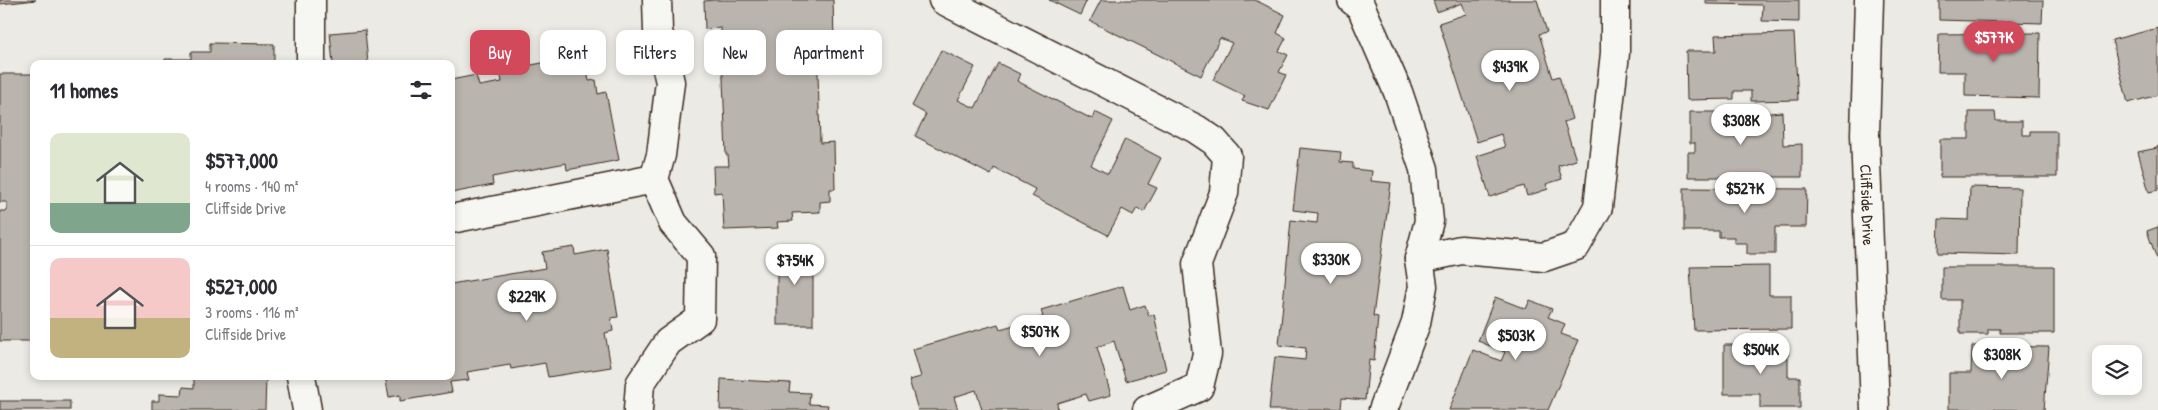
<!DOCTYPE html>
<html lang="en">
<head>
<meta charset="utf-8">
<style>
	:root { --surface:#fff; --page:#f7f7f7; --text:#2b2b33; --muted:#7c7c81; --line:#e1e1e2; --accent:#d1495b }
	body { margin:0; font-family:"Patrick Hand",sans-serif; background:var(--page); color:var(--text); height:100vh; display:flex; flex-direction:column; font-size:19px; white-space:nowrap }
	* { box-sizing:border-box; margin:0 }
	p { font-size:16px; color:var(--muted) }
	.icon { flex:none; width:28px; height:28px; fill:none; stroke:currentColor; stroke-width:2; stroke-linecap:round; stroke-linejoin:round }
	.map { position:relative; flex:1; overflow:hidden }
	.sheet { position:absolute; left:30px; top:60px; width:425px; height:320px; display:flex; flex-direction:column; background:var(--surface); border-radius:10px; box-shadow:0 2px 8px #0003 }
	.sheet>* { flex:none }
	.hud { position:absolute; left:470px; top:30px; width:475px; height:45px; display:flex; gap:10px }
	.tools { position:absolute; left:2092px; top:345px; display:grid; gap:10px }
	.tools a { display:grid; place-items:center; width:50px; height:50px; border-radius:10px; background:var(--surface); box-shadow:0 2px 8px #0003; font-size:25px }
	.price { position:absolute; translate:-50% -42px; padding:0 11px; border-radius:18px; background:#fff; color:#222; font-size:16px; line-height:32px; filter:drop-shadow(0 1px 2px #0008) }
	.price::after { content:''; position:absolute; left:50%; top:30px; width:15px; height:11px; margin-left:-8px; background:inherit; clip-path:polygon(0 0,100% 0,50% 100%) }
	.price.current { background:var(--accent); color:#fff }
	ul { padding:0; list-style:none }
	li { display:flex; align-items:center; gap:15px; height:125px; padding:0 20px }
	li+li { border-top:1px solid var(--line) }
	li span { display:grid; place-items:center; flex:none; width:140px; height:100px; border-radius:10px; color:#555 }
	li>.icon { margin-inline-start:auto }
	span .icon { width:60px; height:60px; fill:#fffc; stroke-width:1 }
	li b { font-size:21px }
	h2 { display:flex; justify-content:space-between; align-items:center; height:60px; padding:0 20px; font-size:21px }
	.chip { padding:0 18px; border-radius:10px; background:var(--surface); box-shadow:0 2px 8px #0003; font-size:18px; line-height:45px }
	.chip.current { background:var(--accent); color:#fff }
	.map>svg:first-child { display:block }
</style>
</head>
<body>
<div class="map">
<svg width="2158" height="410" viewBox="0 0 2158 410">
	<rect width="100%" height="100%" fill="#ebeae5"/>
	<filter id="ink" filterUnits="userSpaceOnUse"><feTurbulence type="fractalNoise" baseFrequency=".02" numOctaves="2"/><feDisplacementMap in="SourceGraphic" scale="10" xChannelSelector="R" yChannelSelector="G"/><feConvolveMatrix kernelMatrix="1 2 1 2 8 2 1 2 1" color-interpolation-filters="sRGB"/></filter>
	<g filter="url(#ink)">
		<g fill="#bab4ae" stroke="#3b2a1e">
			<polygon points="0,0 36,0 0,4"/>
			<polygon points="714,0 833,0 834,40 817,40 820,143 834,142 835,189 830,189 830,201 820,202 820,212 792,213 793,221 777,222 778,228 724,230 722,192 714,193 713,166 729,166 728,155 726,155 721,28 705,29 704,1"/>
			<polygon points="1049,0 1087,0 1080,15"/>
			<polygon points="1101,0 1255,0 1285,15 1277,33 1286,38 1279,51 1288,55 1279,72 1286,75 1269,110 1242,101 1245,96 1213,80 1232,43 1220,38 1201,76 1090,21"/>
			<polygon points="1433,0 1537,0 1547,32 1539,34 1553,78 1559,76 1572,119 1564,122 1576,160 1558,166 1562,179 1546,184 1548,189 1527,196 1524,186 1490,197 1477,156 1505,147 1501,134 1477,142 1439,23 1466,14 1462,3 1437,12"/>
			<polygon points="1706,0 1799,0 1799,22 1762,21 1763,5 1706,4"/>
			<polygon points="1939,0 2043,0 2042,23 1939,20"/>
			<polygon points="2158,28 2158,95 2128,103 2112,40"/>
			<polygon points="365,30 368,64 333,64 330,33"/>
			<polygon points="1794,33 1798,100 1751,101 1751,91 1734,91 1734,99 1687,100 1686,51 1716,51 1715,35"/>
			<polygon points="2040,33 2039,98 1965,96 1965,72 1938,72 1939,34"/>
			<polygon points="210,43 274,44 274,64 165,64 165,59 191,59 191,52 210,52"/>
			<polygon points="941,50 975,67 958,100 975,108 998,63 1020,74 1017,81 1092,119 1095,112 1113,121 1091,165 1108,174 1125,139 1161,158 1148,184 1157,188 1144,212 1137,208 1133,215 1122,209 1108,235 1032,196 1035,189 994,168 991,175 915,136 926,114 912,106"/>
			<polygon points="584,55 589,81 596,80 598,94 606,92 619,160 567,170 566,163 492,177 493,185 451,193 451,80 476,75 479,86 502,82 500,71"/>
			<polygon points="0,74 34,74 34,341 0,341 0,211 7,211 7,202 0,202"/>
			<polygon points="1690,112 1745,112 1745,115 1782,112 1783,145 1802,144 1802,177 1688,177 1688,152 1695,152 1695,143 1690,143"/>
			<polygon points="1969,112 1995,112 1996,121 2022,121 2022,135 2030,135 2030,131 2057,131 2057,177 1940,177 1940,139 1969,139"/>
			<polygon points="2158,146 2158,190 2149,192 2138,152 2157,148"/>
			<polygon points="1300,148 1341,152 1340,162 1353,163 1353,169 1372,171 1371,181 1391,183 1373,316 1378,317 1374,361 1369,360 1365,400 1342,398 1341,409 1326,408 1326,410 1269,410 1275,357 1305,360 1306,348 1279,345 1291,220 1317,223 1318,213 1293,210"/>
			<polygon points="1970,187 2020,188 2019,255 1938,253 1939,219 1969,220"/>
			<polygon points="1684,188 1807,189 1806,227 1775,227 1775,254 1747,254 1747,243 1734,243 1734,237 1719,237 1719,231 1684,231"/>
			<polygon points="2158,227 2158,262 2147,231"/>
			<polygon points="574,247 575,255 607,249 618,317 611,318 613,331 605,333 611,367 548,377 545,363 511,369 510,365 467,372 469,380 450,382 452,392 400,401 400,395 389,397 385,376 451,376 451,284 545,268 542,252"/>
			<rect x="777" y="248" width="36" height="77"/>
			<polygon points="1769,266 1769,295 1791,295 1791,329 1694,330 1690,267"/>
			<polygon points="1942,267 2054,267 2054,333 2000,333 2000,329 1988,329 1988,334 1960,334 1960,300 1942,300"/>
			<polygon points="1123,286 1130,310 1145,305 1149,316 1154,314 1166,370 1126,381 1114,341 1097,347 1111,395 1089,401 1086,394 1057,403 1058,410 982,410 976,390 954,397 958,410 918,410 909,380 921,377 913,349 998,324 1000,329 1043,317 1041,310"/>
			<polygon points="1495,297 1526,309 1530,300 1552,309 1548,317 1565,324 1561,334 1578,340 1548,410 1449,410 1473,350 1501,361 1505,352 1478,341"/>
			<polygon points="1724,345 1788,345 1788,377 1800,377 1800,408 1760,408 1760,394 1724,394"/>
			<polygon points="1972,346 2049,347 2044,410 1949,409 1949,373 1971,373"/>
			<polygon points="194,376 266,377 265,410 152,410 152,401 159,401 159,394 182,395 183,387 194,388"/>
			<polygon points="721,379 790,383 789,392 810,393 809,404 828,405 827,410 720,410"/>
			<rect x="0" y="401" width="70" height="9"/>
		</g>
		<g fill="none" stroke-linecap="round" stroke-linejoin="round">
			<defs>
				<g id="minor">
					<polyline points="311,0 311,64"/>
					<polyline points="943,0 1196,129 1214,141 1227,156 1224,193 1197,264 1207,354 1199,387 1147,410"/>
					<polyline points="1352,0 1361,7 1398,92 1424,169 1429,221 1419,259 1423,286 1416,323 1383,410"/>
					<path id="s1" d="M1869,0L1865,134L1875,410"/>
					<polyline points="451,219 654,179"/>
					<polyline points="1419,259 1461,250 1544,257 1576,246 1598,207 1615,53 1615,0"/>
					<polyline points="301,376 307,410"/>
					<polyline points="638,410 640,384 668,342 700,319 701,256 673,223 654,179 661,155 670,82 658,31 657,0"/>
				</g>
			</defs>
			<use href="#minor" stroke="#3b2a1e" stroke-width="31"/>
			<use href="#minor" stroke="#f6f6f2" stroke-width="28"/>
		</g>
	</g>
	<g text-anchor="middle" stroke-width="5" stroke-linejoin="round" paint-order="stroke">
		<g font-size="16" fill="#3b2a1e" stroke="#f6f6f2">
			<text dy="6" stroke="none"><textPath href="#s1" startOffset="205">Cliffside Drive</textPath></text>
		</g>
	</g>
</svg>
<div class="tools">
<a><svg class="icon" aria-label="layers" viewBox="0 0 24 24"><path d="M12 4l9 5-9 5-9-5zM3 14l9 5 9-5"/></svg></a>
</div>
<b class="price current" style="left:1994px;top:63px">$577K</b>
<b class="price" style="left:1510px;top:92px">$439K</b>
<b class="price" style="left:1741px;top:146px">$308K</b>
<b class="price" style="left:1745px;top:214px">$527K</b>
<b class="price" style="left:1331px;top:285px">$330K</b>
<b class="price" style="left:795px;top:286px">$754K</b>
<b class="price" style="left:527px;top:322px">$229K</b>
<b class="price" style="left:1040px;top:357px">$507K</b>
<b class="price" style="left:1516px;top:361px">$503K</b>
<b class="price" style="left:1761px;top:375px">$504K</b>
<b class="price" style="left:2002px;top:380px">$308K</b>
<div class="hud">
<a class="chip current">Buy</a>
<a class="chip">Rent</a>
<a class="chip">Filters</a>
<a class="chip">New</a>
<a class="chip">Apartment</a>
</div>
<section class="sheet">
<h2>11 homes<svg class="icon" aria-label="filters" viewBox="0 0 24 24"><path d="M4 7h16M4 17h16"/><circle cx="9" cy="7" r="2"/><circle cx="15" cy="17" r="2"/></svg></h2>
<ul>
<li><span style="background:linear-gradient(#dfe7d0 70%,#7fa58c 0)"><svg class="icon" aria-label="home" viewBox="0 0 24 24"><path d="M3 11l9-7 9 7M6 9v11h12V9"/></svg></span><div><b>$577,000</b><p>4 rooms · 140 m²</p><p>Cliffside Drive</p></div></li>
<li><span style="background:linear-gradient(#f6c9c9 60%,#c2b280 0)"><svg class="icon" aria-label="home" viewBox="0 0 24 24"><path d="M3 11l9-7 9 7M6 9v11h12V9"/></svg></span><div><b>$527,000</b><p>3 rooms · 116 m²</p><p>Cliffside Drive</p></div></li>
</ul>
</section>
</div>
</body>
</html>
